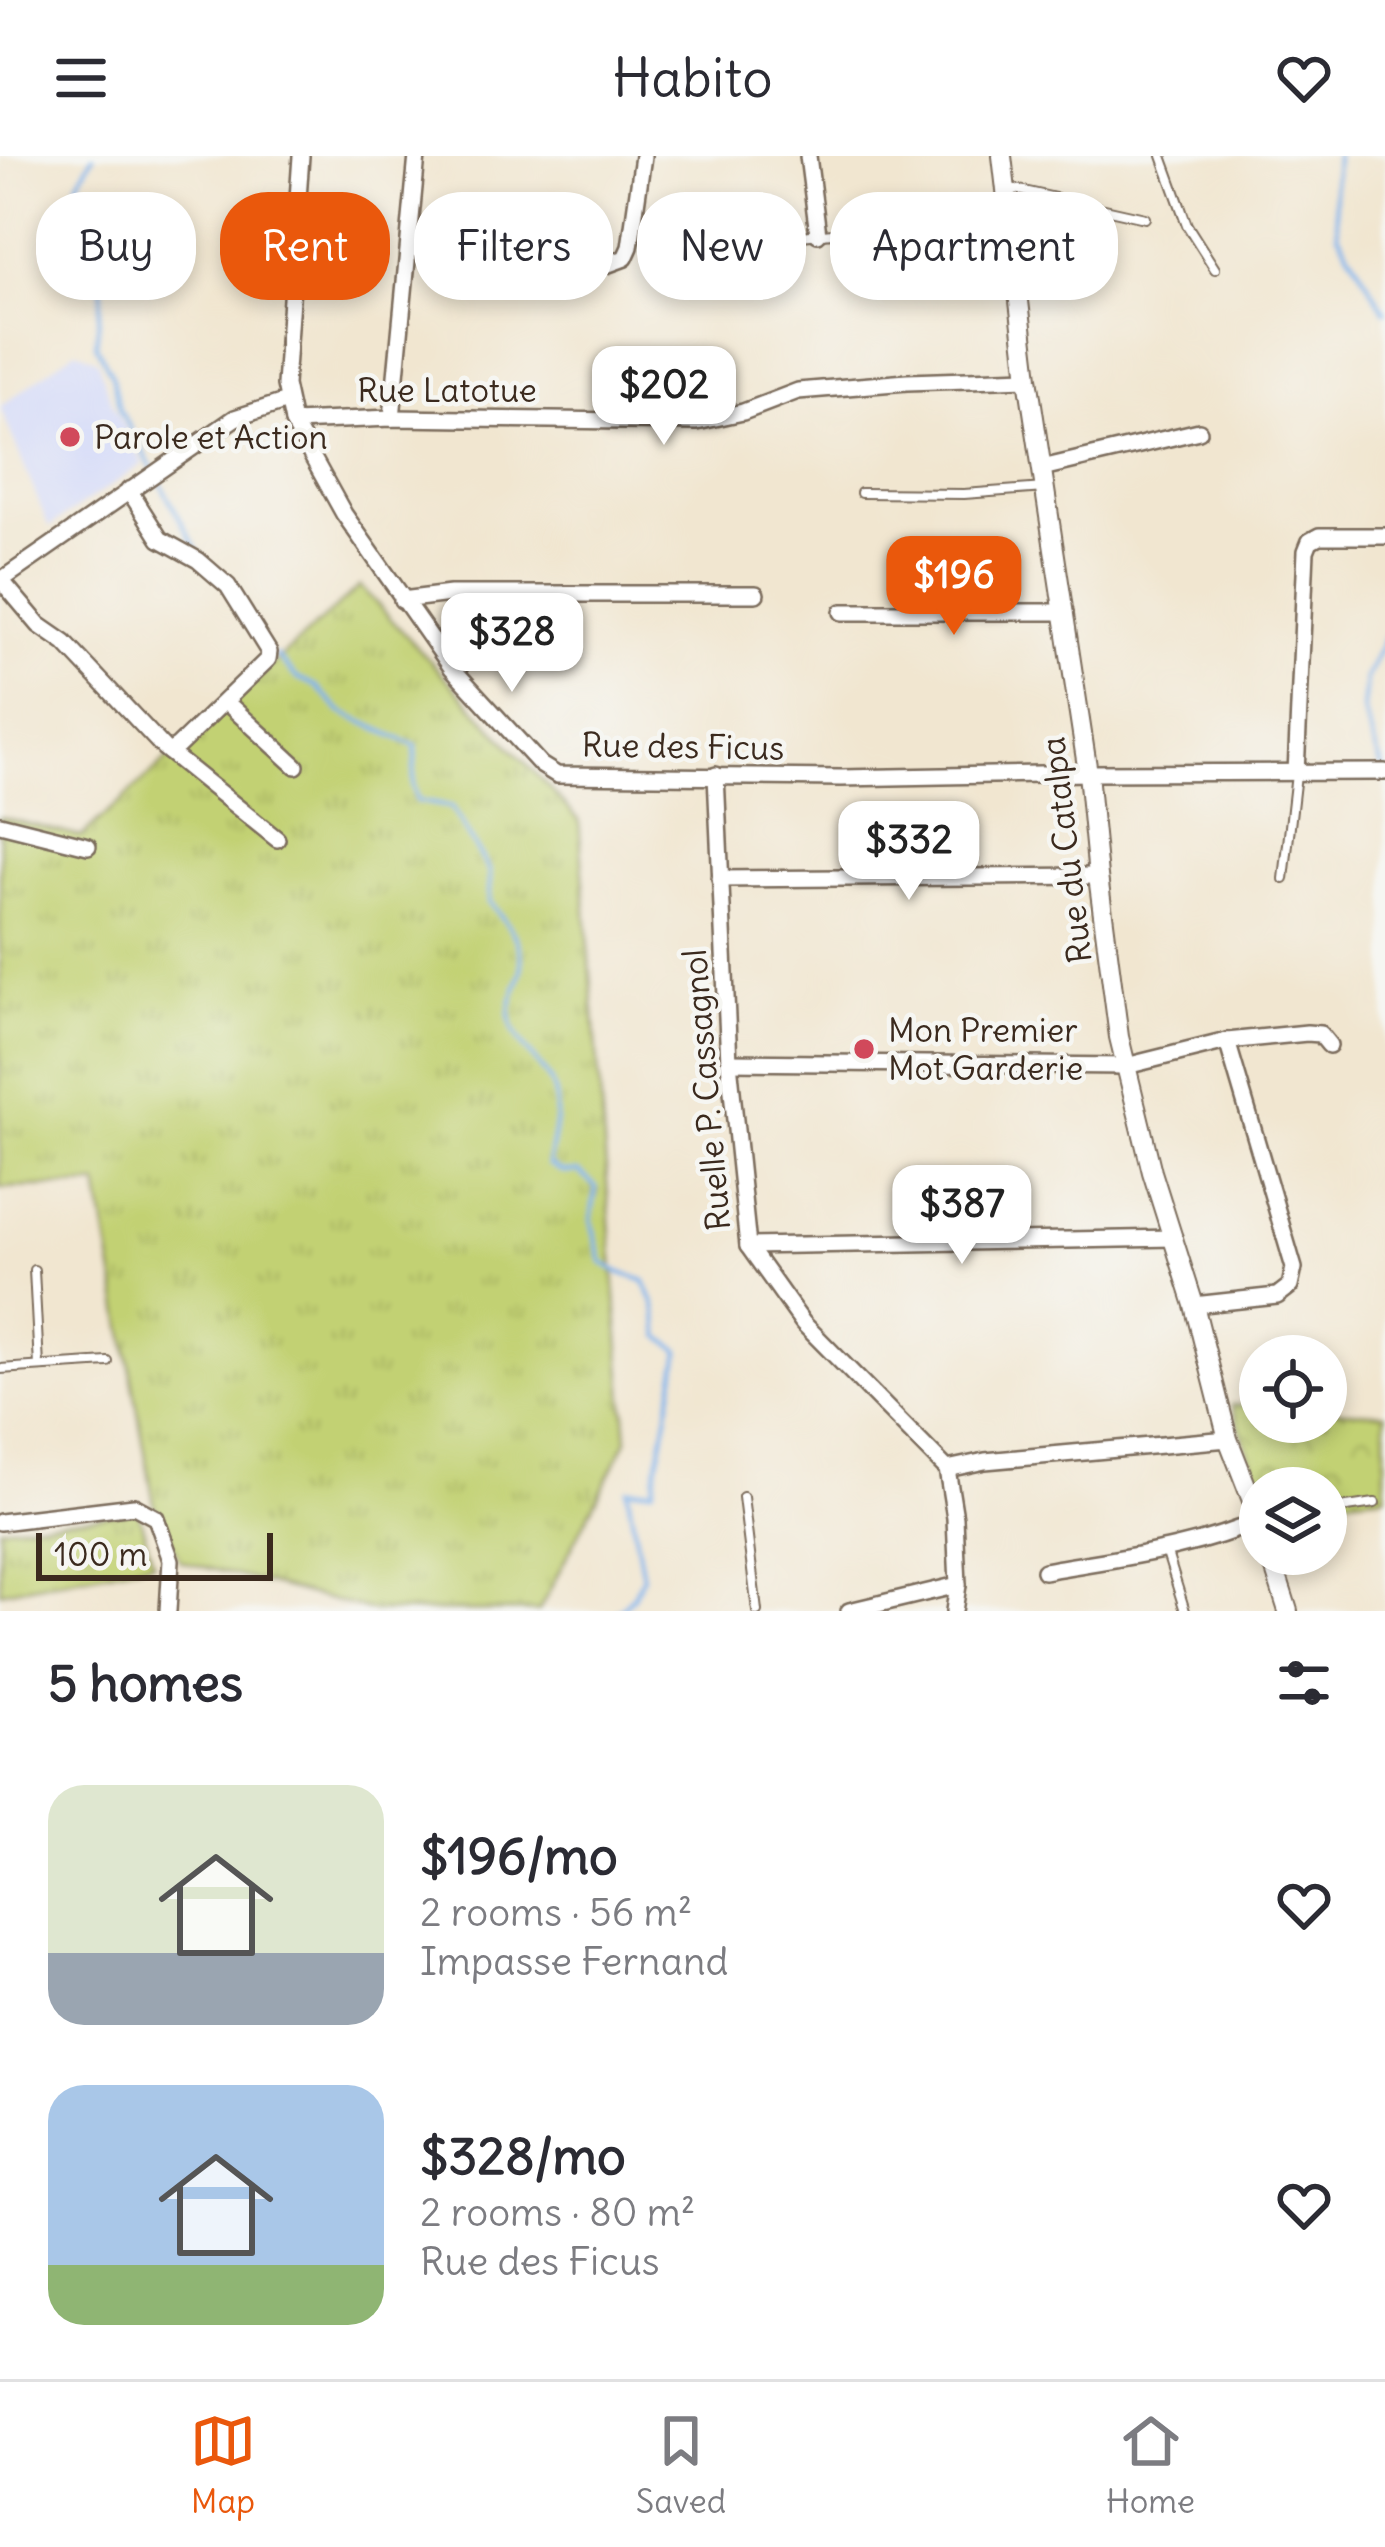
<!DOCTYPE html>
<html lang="en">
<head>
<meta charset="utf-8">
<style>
	:root { --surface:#fff; --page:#f7f7f7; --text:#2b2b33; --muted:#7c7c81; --line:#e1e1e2; --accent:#ea580c }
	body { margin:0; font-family:Delius,sans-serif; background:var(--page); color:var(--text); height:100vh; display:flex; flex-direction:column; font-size:45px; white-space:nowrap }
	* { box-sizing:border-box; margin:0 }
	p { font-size:39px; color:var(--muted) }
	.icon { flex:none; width:66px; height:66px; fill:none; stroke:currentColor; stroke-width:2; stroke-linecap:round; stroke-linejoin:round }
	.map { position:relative; height:1455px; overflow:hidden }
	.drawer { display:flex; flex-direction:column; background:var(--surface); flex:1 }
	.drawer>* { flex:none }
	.top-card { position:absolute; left:36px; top:36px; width:1314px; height:108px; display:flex; gap:24px }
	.fabs { position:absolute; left:1239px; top:1179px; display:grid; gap:24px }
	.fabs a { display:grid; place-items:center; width:108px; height:108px; border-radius:50%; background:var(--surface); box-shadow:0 6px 18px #0003; font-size:60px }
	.scale { position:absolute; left:36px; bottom:30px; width:237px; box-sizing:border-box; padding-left:12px; border:6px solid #3b2a1e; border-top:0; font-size:33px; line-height:42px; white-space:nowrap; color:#3b2a1e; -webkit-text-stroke:9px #f6f6f2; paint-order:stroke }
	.price { position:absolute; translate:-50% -102px; padding:0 27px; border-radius:24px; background:#fff; color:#222; font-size:39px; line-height:78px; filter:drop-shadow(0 3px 6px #0008) }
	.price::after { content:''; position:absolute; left:50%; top:72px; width:36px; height:27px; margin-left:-18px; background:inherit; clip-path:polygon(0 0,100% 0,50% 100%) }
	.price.active { background:var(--accent); color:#fff }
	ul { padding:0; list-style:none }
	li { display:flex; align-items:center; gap:36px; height:300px; padding:0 48px }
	li span { display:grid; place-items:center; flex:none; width:336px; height:240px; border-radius:36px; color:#555 }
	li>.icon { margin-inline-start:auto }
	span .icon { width:144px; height:144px; fill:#fffc; stroke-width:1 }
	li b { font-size:51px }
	h2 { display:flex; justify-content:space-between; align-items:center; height:144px; padding:0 48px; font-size:51px }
	.pill { padding:0 42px; border-radius:48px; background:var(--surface); box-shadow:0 6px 18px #0003; font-size:42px; line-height:108px }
	.pill.active { background:var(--accent); color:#fff }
	header { display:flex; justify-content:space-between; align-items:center; height:156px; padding:0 48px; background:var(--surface); font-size:54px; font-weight:600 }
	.tab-bar { display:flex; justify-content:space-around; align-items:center; height:168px; border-top:3px solid var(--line); background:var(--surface); font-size:33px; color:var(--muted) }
	.tab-bar a { display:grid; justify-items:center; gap:6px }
	.tab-bar .active { color:var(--accent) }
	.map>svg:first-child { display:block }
</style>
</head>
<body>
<header><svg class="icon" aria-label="menu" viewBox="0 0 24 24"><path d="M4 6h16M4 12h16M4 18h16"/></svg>Habito<svg class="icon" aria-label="heart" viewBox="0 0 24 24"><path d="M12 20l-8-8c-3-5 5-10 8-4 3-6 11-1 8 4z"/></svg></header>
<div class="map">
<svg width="1385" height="1455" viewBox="0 0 1385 1455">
	<defs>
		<pattern id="grass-tufts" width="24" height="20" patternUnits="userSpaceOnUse" patternTransform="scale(3)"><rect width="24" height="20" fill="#c2d173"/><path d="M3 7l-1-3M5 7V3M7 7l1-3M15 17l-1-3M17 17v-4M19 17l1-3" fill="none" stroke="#a8b463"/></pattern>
		<pattern id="park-crowns" width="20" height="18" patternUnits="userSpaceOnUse" patternTransform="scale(3)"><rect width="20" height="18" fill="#c2d173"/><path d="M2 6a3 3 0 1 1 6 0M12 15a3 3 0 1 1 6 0" fill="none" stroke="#a8b463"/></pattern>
	</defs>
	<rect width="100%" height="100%" fill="#f6f6f2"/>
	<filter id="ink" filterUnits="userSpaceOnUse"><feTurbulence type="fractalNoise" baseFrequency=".00833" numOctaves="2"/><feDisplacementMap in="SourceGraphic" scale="24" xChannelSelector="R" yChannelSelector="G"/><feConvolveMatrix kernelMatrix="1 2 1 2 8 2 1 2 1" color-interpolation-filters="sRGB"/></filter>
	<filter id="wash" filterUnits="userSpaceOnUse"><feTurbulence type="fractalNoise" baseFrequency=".004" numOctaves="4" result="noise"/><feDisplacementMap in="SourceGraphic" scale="48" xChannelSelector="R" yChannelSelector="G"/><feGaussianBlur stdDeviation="2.7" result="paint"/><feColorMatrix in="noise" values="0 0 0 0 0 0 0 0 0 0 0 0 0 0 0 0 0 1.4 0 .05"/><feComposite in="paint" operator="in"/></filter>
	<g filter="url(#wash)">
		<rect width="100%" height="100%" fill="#f1e6d0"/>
		<polygon fill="#d3d9f9" points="76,194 97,204 112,247 143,308 49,371 0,251"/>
		<g fill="url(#grass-tufts)" stroke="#7e7e48" stroke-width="3">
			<polygon points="360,430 579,664 627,1284 539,1455 373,1455 180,1405 154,1347 98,1029 0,1032 0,661 81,681"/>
			<polygon points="138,1355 153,1406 0,1436 0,1371"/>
		</g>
		<polygon fill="url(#park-crowns)" stroke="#7e7e48" stroke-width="3" points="1232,1249 1260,1251 1260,1266 1326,1266 1326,1254 1385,1257 1385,1339 1326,1345 1326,1332 1261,1332"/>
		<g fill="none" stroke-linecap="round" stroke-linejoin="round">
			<g stroke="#7db2eb" stroke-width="4.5">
				<polyline points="93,0 77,28 102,135 96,189 112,219 120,254 200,399"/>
				<polyline points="1336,0 1334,30 1338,78 1385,155"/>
				<path d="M276,499L296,521L316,530L341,556L416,590L413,630L417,645L451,651L490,716L489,746C507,766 528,791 520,820C515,839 505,853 513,873C521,894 549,914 554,935C560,957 552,986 548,1008L562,1016H579L596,1031L591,1064L602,1106L621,1117L645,1125L655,1150L660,1180L680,1195L653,1333H627L643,1421L633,1441L618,1455"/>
				<polyline points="1382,612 1363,554 1366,523 1385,481"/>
			</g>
		</g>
	</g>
	<g filter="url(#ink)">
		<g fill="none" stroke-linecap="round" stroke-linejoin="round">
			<defs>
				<g id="service">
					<polyline points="1162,0 1187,69 1215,113"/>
					<polyline points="1006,31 1145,62"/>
					<polyline points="726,87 940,67"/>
					<polyline points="861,337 964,338 1045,332"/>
					<polyline points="1284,723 1296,618"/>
					<polyline points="34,1114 39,1210"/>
					<polyline points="0,1213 108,1206"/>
					<polyline points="743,1341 757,1455"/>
					<polyline points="1326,1354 1375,1347"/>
					<polyline points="1166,1394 1185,1455"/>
				</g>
				<g id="minor">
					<polyline points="301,0 285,229 293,266 344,358 452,512 541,609 557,619 841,622 1088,617 1385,616"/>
					<polyline points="808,0 818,78"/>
					<polyline points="552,100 606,109 625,102 630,91 643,0"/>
					<polyline points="392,262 417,0"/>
					<polyline points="293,266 392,262 697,266 743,256 798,235 907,226 1028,222"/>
					<polyline points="1042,312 1199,275"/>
					<polyline points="1,424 39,469 65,487 164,592 169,596 178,590 268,503 269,496 228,430 198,404 160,383 129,334"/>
					<polyline points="0,425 235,262 287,245"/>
					<polyline points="402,444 450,438 756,438"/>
					<polyline points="842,456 1065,456"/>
					<polyline points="225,545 296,610"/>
					<polyline points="169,596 277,683"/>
					<polyline points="1296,617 1306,395 1310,385 1319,380 1385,380"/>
					<polyline points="716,619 729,906 748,1090 803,1167 947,1313 955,1362 958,1429 954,1455"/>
					<polyline points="0,668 88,690"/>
					<polyline points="720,723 1098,720"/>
					<polyline points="729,906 1126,910 1227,885 1307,877 1320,878 1329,889"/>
					<polyline points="748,1090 1174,1082"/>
					<polyline points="1194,1149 1277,1140 1290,1130 1294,1112 1227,885"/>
					<polyline points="947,1313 985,1305 1228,1283"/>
					<polyline points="0,1366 134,1350 156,1362 171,1404 168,1455"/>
					<path d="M1044,1415C1116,1402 1193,1394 1260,1364"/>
					<polyline points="849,1455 958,1429"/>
				</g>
				<g id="tertiary">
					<polyline points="1002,0 1028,222 1088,617 1098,720 1119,881 1152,1016 1194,1149 1228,1283 1260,1365"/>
					<polyline points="1270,1398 1288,1455"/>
				</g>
			</defs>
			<use href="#service" stroke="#7b6c5c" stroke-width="12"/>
			<use href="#minor" stroke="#7b6c5c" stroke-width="20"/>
			<use href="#tertiary" stroke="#7b6c5c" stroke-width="22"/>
			<use href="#service" stroke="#fff" stroke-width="8"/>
			<use href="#minor" stroke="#fff" stroke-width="15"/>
			<use href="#tertiary" stroke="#fff" stroke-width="18"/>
		</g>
	</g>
	<g fill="#d1495b" stroke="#f6f6f2" stroke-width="4.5">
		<circle cx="70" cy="281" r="12"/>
		<circle cx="864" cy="893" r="12"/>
	</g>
	<g text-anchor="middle" stroke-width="9" stroke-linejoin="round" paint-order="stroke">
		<g font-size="33" fill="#3b2a1e" stroke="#f6f6f2">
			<text x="447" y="246">Rue Latotue</text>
			<text transform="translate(683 590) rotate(1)" y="12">Rue des Ficus</text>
			<text transform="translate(1066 694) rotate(-97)" y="12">Rue du Catalpa</text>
			<text transform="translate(706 934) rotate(-95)" y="12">Ruelle P. Cassagnol</text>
		</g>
		<g font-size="33" fill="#3b2a1e" stroke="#f6f6f2" text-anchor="start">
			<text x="94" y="293">Parole et Action</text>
			<text x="888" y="886">Mon Premier<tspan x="888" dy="38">Mot Garderie</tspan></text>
		</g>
	</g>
</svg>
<div class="fabs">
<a><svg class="icon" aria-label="locate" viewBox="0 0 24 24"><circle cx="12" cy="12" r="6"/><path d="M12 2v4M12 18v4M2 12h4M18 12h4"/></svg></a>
<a><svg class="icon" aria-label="layers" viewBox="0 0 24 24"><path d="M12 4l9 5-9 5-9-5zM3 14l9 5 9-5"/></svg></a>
</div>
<div class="scale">100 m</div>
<b class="price" style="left:664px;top:292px">$202</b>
<b class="price active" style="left:954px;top:482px">$196</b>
<b class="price" style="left:512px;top:539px">$328</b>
<b class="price" style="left:909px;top:747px">$332</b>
<b class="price" style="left:962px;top:1111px">$387</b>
<div class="top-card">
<a class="pill">Buy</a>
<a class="pill active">Rent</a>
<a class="pill">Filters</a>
<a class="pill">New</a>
<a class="pill">Apartment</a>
</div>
</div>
<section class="drawer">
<h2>5 homes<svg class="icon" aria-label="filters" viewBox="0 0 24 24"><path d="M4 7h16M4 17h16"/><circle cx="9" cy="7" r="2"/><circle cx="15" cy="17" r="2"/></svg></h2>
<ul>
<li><span style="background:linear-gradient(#dfe7d0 70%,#9aa5b1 0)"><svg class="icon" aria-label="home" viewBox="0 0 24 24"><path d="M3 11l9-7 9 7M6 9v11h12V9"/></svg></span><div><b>$196/mo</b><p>2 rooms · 56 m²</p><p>Impasse Fernand</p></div><svg class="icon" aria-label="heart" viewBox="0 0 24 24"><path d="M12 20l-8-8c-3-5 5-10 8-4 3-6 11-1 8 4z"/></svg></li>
<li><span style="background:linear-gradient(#a9c7e8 75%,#8fb573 0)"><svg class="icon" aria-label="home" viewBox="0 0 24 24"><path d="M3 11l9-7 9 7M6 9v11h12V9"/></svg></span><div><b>$328/mo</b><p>2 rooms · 80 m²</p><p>Rue des Ficus</p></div><svg class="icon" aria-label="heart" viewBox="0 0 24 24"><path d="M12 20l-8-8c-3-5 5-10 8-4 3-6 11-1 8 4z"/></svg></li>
</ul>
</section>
<nav class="tab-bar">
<a class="active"><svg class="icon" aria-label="map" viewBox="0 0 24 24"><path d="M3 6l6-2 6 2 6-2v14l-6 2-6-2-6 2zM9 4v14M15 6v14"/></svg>Map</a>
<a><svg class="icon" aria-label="saved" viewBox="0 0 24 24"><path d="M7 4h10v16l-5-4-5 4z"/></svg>Saved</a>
<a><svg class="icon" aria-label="home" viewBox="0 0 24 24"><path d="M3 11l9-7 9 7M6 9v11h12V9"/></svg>Home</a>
</nav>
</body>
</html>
